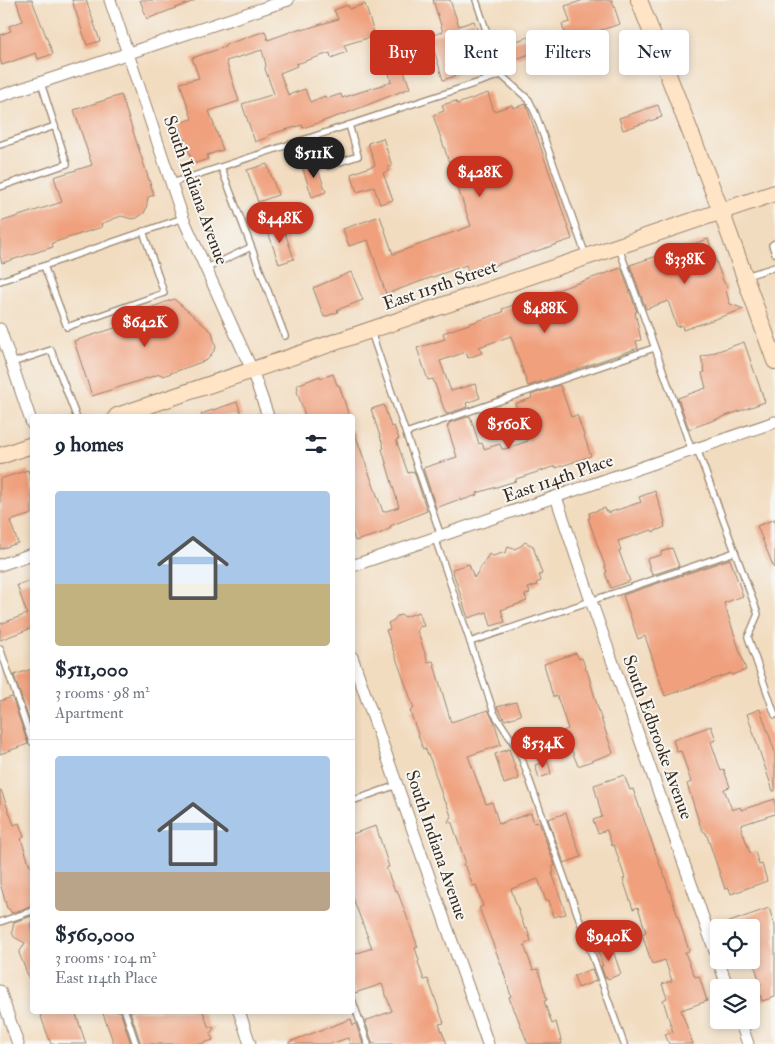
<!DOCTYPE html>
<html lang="en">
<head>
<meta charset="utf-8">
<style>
	:root { --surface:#fff; --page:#f2f2f3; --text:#1f2937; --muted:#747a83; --line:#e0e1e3; --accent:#c8321e }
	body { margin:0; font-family:"IM FELL Double Pica",serif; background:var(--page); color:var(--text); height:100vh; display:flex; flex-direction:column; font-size:19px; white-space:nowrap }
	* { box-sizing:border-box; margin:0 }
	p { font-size:16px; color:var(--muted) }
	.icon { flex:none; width:28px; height:28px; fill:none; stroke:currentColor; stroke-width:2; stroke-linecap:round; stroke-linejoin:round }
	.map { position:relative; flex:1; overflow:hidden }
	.details { position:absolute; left:30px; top:414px; width:325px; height:600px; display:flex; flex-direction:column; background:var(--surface); border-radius:5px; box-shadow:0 2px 8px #0003 }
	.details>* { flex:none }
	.hud { position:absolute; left:370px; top:30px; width:330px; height:45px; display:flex; gap:10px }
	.tools { position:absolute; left:710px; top:919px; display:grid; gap:10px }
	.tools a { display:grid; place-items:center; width:50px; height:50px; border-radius:5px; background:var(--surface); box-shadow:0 2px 8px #0003; font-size:25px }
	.price { position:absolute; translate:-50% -42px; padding:0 11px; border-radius:18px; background:var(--accent); color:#fff; font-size:16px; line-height:32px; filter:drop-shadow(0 1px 2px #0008) }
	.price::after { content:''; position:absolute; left:50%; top:30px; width:15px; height:11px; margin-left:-8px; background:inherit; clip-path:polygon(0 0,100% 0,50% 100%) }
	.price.active { background:#222; color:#fff }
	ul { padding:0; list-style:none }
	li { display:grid; align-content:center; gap:10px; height:265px; padding:0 25px }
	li+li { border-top:1px solid var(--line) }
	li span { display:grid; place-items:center; height:155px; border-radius:5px; color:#555 }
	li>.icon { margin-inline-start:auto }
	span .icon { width:90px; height:90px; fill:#fffc; stroke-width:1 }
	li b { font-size:21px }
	h2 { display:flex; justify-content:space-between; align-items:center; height:60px; padding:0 25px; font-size:21px }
	.chip { padding:0 18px; border-radius:5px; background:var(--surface); box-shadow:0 2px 8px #0003; font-size:18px; line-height:45px }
	.chip.active { background:var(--accent); color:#fff }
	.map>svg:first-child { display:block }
</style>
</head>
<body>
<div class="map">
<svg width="775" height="1044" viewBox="0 0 775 1044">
	<rect width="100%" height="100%" fill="#f6f6f2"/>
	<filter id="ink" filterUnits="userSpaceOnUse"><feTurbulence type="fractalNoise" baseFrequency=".02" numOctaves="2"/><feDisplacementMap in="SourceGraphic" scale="10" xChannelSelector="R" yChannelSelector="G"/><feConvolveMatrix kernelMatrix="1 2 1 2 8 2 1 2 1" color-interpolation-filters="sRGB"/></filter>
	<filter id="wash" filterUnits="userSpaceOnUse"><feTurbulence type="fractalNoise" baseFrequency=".0096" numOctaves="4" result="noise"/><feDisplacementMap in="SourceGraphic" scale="20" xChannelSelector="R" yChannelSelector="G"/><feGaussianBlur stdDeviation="1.12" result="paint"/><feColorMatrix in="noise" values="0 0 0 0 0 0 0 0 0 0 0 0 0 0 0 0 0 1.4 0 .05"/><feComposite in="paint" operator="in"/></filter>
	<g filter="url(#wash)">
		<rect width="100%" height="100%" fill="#f2dcbf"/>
		<g id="blocks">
			<g fill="#f0a07d">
				<polygon points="16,0 32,0 53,54 38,59 36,53 2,65 0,59 0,35 11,31 9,26 23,21"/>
				<polygon points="72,0 86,0 100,41 87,45"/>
				<polygon points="140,0 194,0 194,1 147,19"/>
				<polygon points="433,0 450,0 459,26 474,21 490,64 455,74 455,76 443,80 430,36 443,32"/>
				<polygon points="584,0 612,0 620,24 567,41 562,24 570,22 565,6"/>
				<polygon points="365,4 375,36 344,45 347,52 331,58 330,53 296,64 297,66 280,73 288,95 305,89 310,102 325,96 326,99 341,94 342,98 391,82 387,64 400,60 410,88 347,113 303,128 302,125 268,135 268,137 255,142 242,104 274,94 265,69 266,65 262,50 226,61 239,101 209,111 223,150 207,155 208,159 193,164 179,123 192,119 180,83 199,78 192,58 225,47 225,45 265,31 268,40 301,28 302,30 338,19 334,10 348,5 349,9"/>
				<polygon points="540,33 546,48 516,59 511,43"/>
				<polygon points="488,93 494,111 512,105 513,108 526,104 572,239 469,274 466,265 386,294 368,240 349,246 343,229 380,216 393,254 471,226 433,115 444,111 442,105 456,101 457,104"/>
				<polygon points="121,95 154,195 148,197 146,209 144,213 137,218 132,219 121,216 101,224 102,227 52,243 53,247 2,263 0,256 0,222 62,202 54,177 92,165 74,110"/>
				<polygon points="658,105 662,117 623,130 619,118"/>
				<polygon points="383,138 392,166 388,167 389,171 383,173 393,200 380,204 374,187 357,192 351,174 375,165 368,143"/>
				<polygon points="315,161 326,192 312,197 302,166"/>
				<polygon points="267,164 278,195 258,202 247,170"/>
				<polygon points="282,224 294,259 279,264 267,229"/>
				<polygon points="708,239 724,283 726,285 728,289 726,291 730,304 744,309 683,330 682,325 677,327 668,301 646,309 630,265"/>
				<polygon points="621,268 637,312 635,312 641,340 636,341 638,348 528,386 511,336 479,347 482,353 468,358 466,352 440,361 451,391 475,384 480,398 466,403 467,407 446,414 433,379 428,380 417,348 445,339 443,333 503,312 502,309"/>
				<polygon points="351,272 363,300 337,310 338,312 324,317 313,288"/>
				<polygon points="174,299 212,332 216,348 207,360 163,376 160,374 92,396 74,341 137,321 139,312"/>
				<polygon points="744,342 765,402 689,429 678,398 706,388 702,373 705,372 701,357"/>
				<polygon points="333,374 337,385 339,385 349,416 305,416 297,391 298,390 297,385 320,376 321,378"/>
				<polygon points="560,385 571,417 577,415 591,456 556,468 556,466 516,479 516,481 477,493 477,495 460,501 460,499 436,508 423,468 457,457 447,426 449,425 449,423 470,416 479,444 482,443 484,449 500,444 502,449 505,449 528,441 515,404 532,398 531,395"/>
				<polygon points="237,402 242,416 202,416 201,414"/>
				<polygon points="384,405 391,427 394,426 399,439 396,440 408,473 414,471 427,511 390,526 391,528 379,534 355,541 352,531 352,431 354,431 383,512 399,507 382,449 384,448 371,409"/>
				<polygon points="28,470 32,484 32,514 10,521 18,543 0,549 0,479"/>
				<polygon points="655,491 665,522 664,523 665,527 653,532 652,530 618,541 621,550 619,551 630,581 611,588 605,573 607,572 588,518 590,518 589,513 605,508 606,512 608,511 608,513 641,502 639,497"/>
				<polygon points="775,519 775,568 774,568 757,526"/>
				<polygon points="525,542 533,546 542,574 539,575 541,581 536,583 537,585 528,588 530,593 525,595 527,601 501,610 505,622 491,626 487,612 468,618 452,569 469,564 474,578 489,554 493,556 506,552 508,547 514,549 521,546"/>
				<polygon points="672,548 679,566 652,575 647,559 661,555 661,552"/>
				<polygon points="730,559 743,596 724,603 746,670 731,675 731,673 665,696 645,636 638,639 623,595"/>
				<polygon points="32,580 32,628 0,640 0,624 27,614 17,585"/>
				<polygon points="419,612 424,626 418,627 419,629 417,630 428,662 433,661 451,722 488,710 495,724 501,745 468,756 486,804 492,802 499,824 531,813 534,823 539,822 555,866 552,867 554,872 552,873 566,914 553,917 549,900 546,901 538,879 511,889 525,929 527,928 531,941 524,945 533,970 538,969 547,1000 544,1001 552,1024 556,1022 562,1044 528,1044 515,1011 514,1012 509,997 511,996 502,967 479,908 483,906 476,885 473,886 466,867 463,865 465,861 452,823 448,822 451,816 446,802 444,801 431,761 425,748 423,749 410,711 414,708 386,630 390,629 388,623 394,620 397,616 402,615 405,617"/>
				<polygon points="576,653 579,659 582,658 586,670 587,670 599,712 613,753 578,766 570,746 568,747 563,731 568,729 557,696 553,697 544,664"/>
				<polygon points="32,669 32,729 14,675"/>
				<polygon points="12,697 28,744 0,754 0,701"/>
				<polygon points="516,702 521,715 505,720 497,707"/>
				<polygon points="760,709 775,752 775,791 773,791 747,714"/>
				<polygon points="711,726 716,740 711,742 721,771 724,770 730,787 724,789 732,810 740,807 741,810 775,799 775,814 741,825 741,827 750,853 755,852 759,865 762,864 767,881 731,894 729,888 725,889 706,833 703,831 700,825 687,784 691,782 681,751 677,752 673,740"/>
				<polygon points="509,749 519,779 504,784 495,754"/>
				<polygon points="548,761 551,774 539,778 535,765"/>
				<polygon points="624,775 630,790 633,789 661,868 662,868 689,951 685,953 695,977 699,976 707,1001 681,1010 693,1044 669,1044 665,1034 673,1032 663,1000 667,998 662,984 672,981 665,960 652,964 642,934 646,932 638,907 633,909 623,879 625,878 614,845 612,846 607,830 598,833 593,820 602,817 594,785"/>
				<polygon points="0,790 1,790 14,825 19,823 24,837 21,839 30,866 32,865 32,906 11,913 10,910 7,908 0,883"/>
				<polygon points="566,813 581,857 564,863 548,819"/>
				<polygon points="376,826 389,867 386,868 395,891 397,890 418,947 415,948 419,960 418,962 424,980 428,979 444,1023 439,1024 447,1044 373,1044 365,1021 392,1011 382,984 355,993 352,985 352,955 372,948 352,896 352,834"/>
				<polygon points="769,908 775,926 775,997 762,1001 757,986 761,985 751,955 751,928 719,928 718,926"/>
				<polygon points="32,916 32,983 31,983 19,953 25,943 14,937 12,932 14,922"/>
				<polygon points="611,945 621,974 608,979 607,977 605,978 601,966 603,966 597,949"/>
				<polygon points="592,969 596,981 578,988 574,976"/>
				<polygon points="50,1011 75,1011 86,1044 51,1044 40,1014"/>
				<polygon points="102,1011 120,1011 131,1044 114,1044"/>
				<polygon points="130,1011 203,1011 208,1026 214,1028 210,1034 213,1040 201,1044 141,1044"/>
				<polygon points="351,1019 353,1025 356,1024 363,1044 350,1044 348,1038 330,1044 289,1044 289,1042"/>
			</g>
		</g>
	</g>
	<g filter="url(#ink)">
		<use href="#blocks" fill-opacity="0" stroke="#96836e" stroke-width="1"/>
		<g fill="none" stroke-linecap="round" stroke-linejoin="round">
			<defs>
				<g id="lane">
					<polyline points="476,0 501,75 529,100 536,115 586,256"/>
					<polyline points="0,145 55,126"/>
					<polyline points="328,166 358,156 349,125"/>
					<polyline points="221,167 285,336"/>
					<polyline points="172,183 501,75"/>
					<polyline points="0,187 67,164 41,83"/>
					<polyline points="775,243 772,245 775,253"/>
					<polyline points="619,248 692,451"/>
					<polyline points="44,266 67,327 164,293 143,231"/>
					<polyline points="205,269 251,247"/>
					<polyline points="746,276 775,267"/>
					<polyline points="0,281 183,218"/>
					<polyline points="371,332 441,536"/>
					<polyline points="12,363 51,350 76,416"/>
					<polyline points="406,433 654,348"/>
					<polyline points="697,449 758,614 748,637 775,715"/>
					<polyline points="435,538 494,713 519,751 624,1044"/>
					<polyline points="470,642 735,552"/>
					<polyline points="0,648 32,742"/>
					<polyline points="352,801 397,785"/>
					<polyline points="0,922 32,911"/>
					<polyline points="352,999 368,1044"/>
					<polyline points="125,1011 136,1044"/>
				</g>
				<g id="street">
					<polyline points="110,0 183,218 252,370 268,416"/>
					<polyline points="0,96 288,0"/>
					<polyline points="0,329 32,424"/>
					<polyline points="556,497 591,601 728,988"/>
					<polyline points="0,565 32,554"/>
					<polyline points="352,566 775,422"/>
					<polyline points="352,657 488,1044"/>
					<polyline points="0,991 18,1044"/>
					<polyline points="239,1011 250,1044"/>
					<polyline points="740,1020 748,1044"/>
				</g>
				<g id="secondary">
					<polyline points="639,0 721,211 775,361"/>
					<polyline points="117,416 775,193"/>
					<polyline points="0,456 32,445"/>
				</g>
			</defs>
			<use href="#lane" stroke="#96836e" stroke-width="8"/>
			<use href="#street" stroke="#96836e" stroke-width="13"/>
			<use href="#secondary" stroke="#96836e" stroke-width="18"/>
			<use href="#lane" stroke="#fff" stroke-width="5.5"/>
			<use href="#street" stroke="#fff" stroke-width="11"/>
			<use href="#secondary" stroke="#ffe4c6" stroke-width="16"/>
		</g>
	</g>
	<g text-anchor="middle" stroke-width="4" stroke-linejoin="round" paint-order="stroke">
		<g font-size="18" fill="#3b2a1e" stroke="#f6f6f2">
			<text transform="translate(196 190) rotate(70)" y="6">South Indiana Avenue</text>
			<text transform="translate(440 285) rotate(-19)" y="6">East 115th Street</text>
			<text transform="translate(558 478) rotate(-19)" y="6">East 114th Place</text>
			<text transform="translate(658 737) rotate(70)" y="6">South Edbrooke Avenue</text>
			<text transform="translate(437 845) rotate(71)" y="6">South Indiana Avenue</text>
		</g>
	</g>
</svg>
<div class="tools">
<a><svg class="icon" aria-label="locate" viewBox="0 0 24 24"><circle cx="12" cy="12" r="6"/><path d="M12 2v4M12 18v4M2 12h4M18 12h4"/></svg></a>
<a><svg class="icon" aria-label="layers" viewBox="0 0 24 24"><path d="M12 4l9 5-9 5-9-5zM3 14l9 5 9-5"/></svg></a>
</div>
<b class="price active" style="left:314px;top:179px">$511K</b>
<b class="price" style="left:480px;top:198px">$428K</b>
<b class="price" style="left:280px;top:244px">$448K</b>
<b class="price" style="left:685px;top:285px">$338K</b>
<b class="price" style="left:545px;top:334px">$488K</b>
<b class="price" style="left:145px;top:348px">$642K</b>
<b class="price" style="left:509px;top:450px">$560K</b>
<b class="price" style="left:543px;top:769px">$534K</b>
<b class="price" style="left:609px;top:962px">$940K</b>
<div class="hud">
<a class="chip active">Buy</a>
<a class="chip">Rent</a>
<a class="chip">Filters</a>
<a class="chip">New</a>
</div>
<section class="details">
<h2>9 homes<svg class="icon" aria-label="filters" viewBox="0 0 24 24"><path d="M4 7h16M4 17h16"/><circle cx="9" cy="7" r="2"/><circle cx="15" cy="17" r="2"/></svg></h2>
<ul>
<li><span style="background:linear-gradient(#a9c7e8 60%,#c2b280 0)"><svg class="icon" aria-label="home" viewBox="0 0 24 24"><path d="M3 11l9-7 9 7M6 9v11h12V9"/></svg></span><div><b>$511,000</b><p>3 rooms · 98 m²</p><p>Apartment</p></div></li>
<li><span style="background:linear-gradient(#a9c7e8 75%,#b9a48a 0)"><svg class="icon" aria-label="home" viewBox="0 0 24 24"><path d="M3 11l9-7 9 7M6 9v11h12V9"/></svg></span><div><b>$560,000</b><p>3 rooms · 104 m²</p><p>East 114th Place</p></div></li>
</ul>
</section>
</div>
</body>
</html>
